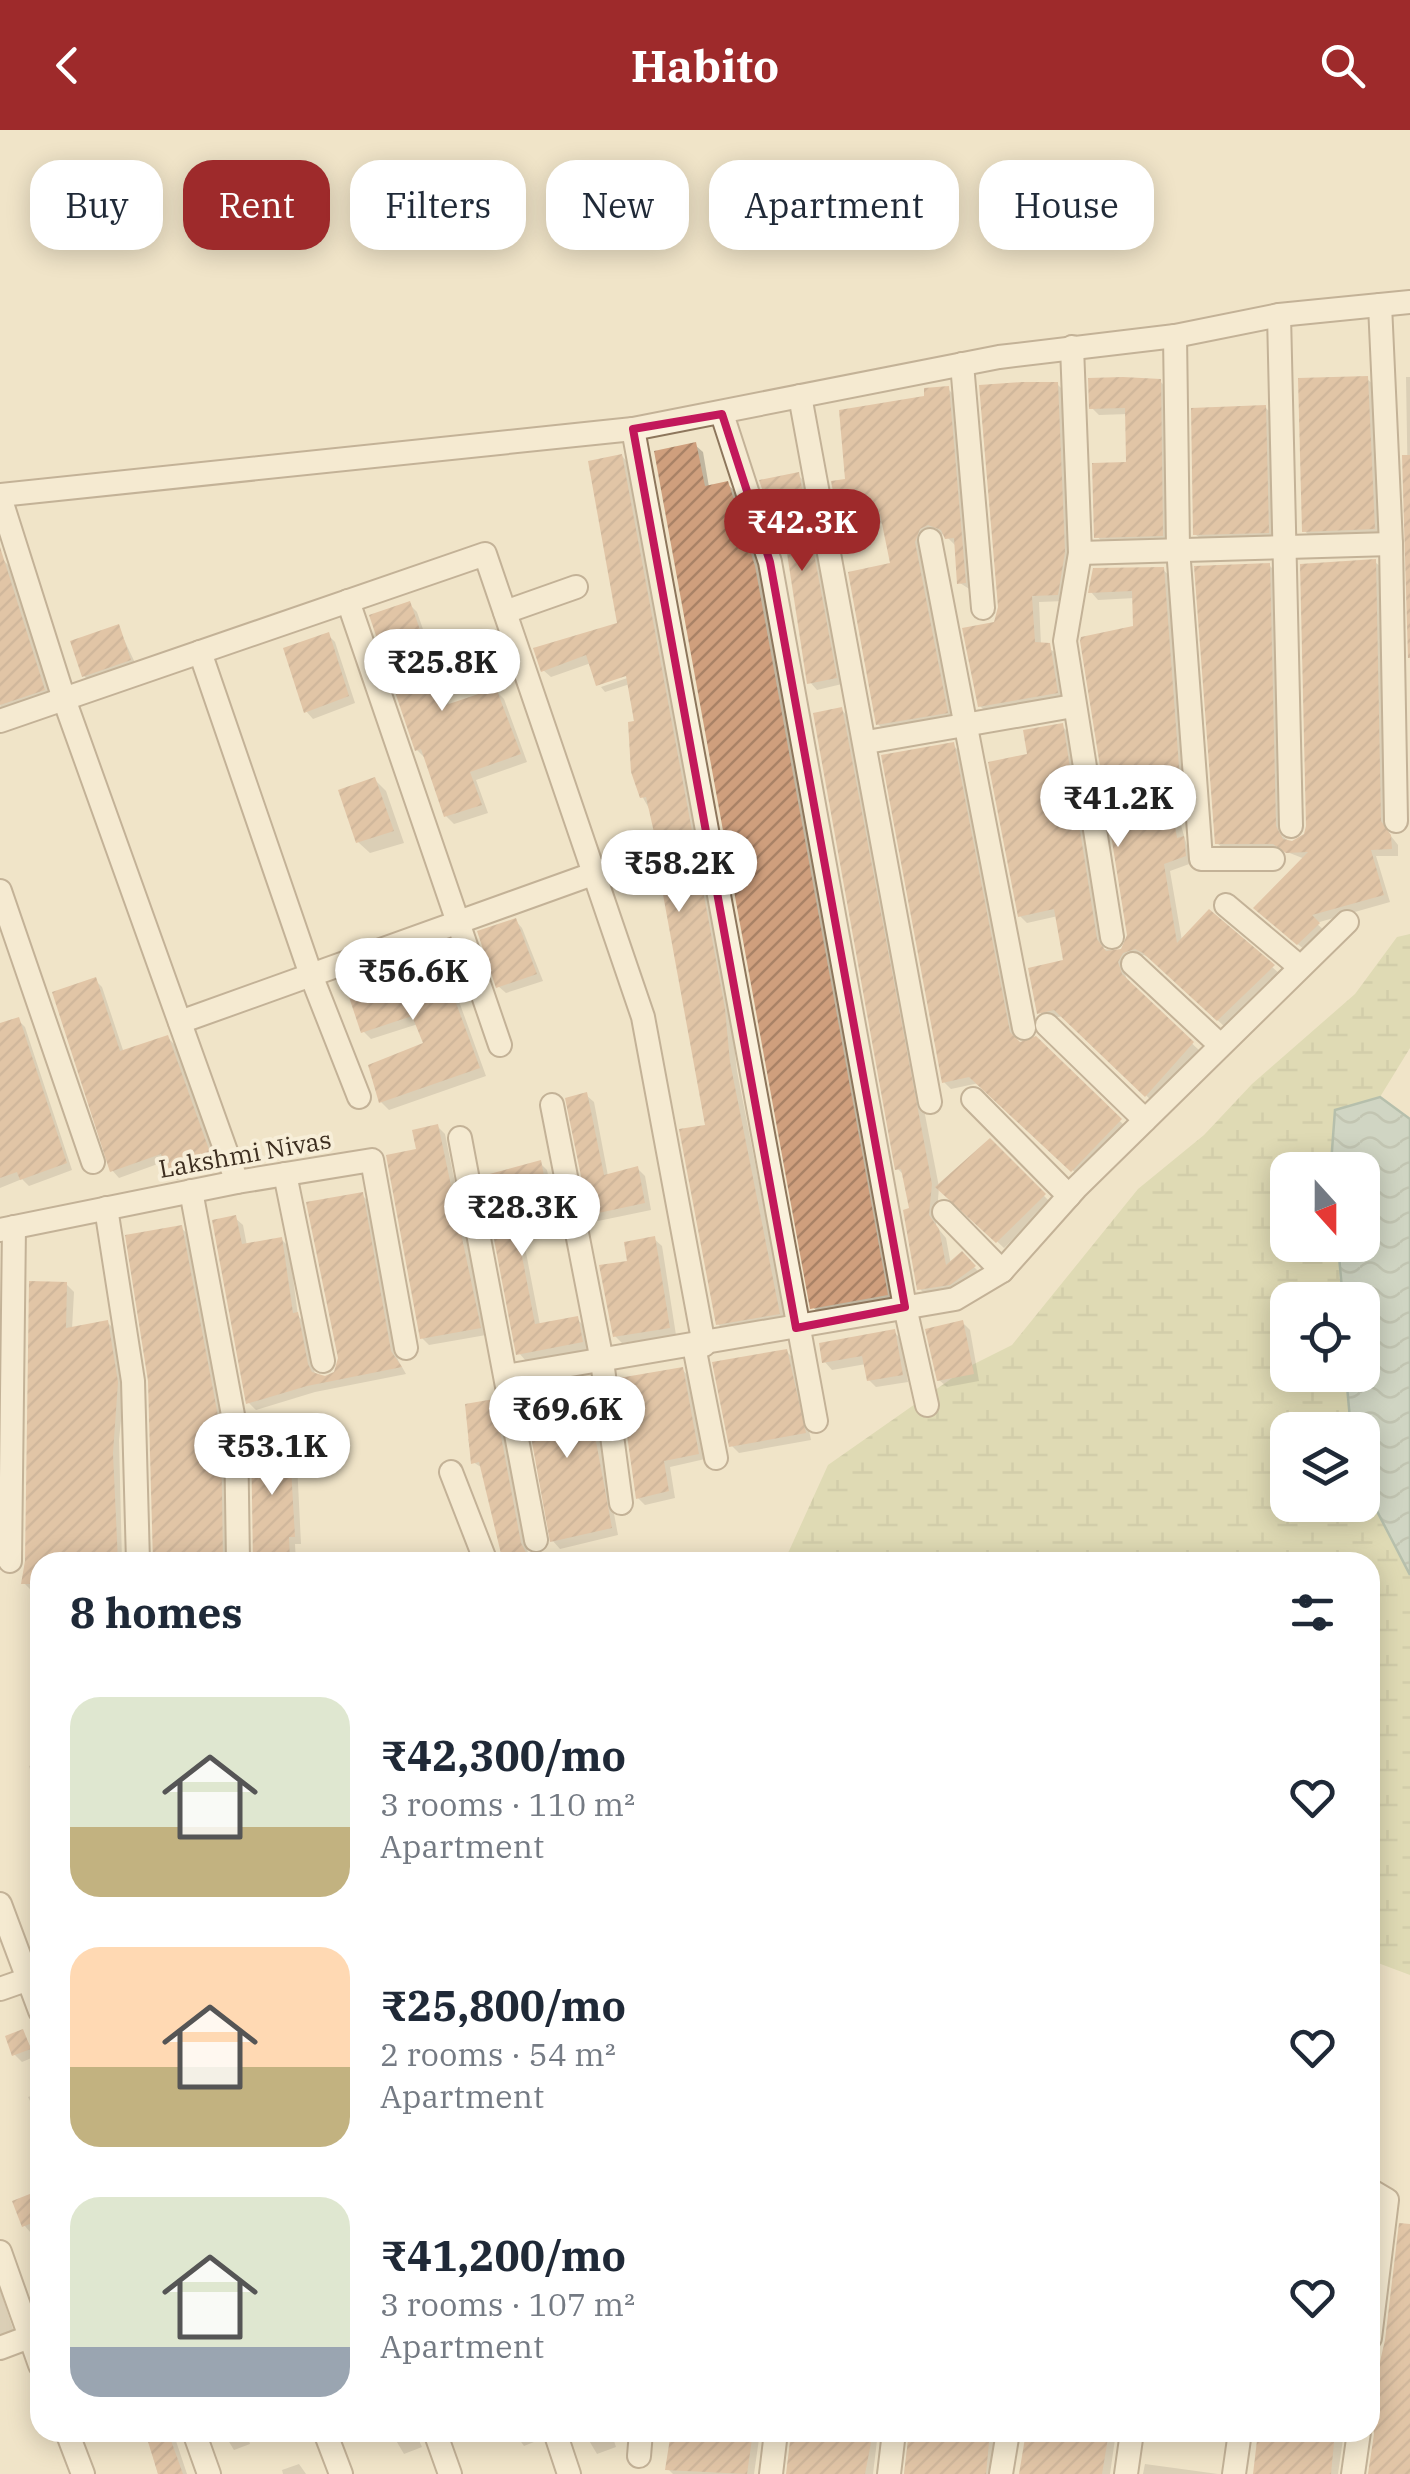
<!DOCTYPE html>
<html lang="en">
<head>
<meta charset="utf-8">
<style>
	:root { --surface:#fff; --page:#f6f6f7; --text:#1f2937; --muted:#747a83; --accent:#9e2a2b }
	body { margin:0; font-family:"IBM Plex Serif",serif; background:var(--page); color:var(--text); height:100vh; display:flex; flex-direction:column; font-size:38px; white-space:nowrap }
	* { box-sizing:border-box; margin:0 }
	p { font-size:32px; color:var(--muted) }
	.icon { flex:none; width:55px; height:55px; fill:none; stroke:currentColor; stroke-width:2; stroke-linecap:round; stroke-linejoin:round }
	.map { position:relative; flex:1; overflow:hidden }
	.panel { position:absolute; left:30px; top:1422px; width:1350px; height:890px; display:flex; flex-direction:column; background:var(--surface); border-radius:30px; box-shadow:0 5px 25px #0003 }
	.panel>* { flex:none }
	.banner { position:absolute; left:30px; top:30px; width:1350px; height:90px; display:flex; gap:20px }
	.needle { width:65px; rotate:159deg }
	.fabs { position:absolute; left:1270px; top:1022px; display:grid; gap:20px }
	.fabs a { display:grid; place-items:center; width:110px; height:110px; border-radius:20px; background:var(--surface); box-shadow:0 5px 25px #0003; font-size:50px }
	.price { position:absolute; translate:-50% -85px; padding:0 22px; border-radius:35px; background:#fff; color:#222; font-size:32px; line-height:65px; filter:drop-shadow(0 2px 5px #0008) }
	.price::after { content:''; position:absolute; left:50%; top:60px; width:30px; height:22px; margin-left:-15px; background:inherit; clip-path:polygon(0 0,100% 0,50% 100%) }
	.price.selected { background:var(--accent); color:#fff }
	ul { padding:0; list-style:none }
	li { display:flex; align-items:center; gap:30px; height:250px; padding:0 40px }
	li span { display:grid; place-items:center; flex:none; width:280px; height:200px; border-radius:30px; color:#555 }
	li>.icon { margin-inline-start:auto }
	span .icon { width:120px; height:120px; fill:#fffc; stroke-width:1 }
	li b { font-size:42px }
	h2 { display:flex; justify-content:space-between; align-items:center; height:120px; padding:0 40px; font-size:42px }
	.tag { padding:0 35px; border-radius:30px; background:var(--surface); box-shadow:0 5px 25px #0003; font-size:35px; line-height:90px }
	.tag.selected { background:var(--accent); color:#fff }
	header { display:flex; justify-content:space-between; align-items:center; height:130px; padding:0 40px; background:var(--accent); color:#fff; font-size:45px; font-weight:800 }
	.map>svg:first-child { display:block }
</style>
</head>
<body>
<header><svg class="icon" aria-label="back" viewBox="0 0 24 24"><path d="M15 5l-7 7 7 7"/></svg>Habito<svg class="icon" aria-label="search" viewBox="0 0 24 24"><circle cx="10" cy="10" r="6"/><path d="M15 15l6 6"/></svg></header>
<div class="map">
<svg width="1410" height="2344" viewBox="0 0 1410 2344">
	<defs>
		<pattern id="wetland-marsh" width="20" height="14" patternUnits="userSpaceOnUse" patternTransform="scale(2.5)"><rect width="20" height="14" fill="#c9cf9b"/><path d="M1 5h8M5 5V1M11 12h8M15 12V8" fill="none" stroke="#aeb285"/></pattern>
		<pattern id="water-waves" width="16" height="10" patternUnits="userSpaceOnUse" patternTransform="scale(2.5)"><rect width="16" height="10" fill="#a9c4bc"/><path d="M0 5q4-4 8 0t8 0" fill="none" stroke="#8ba098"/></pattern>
		<pattern id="building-hatch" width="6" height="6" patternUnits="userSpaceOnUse" patternTransform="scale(2.5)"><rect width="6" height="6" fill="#cf9f7d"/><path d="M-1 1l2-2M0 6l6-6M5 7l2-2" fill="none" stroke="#a98266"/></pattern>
	</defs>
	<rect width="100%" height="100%" fill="#f0e4c8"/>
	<polygon fill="url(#wetland-marsh)" points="1410,804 1410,918 1380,967 1335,980 1331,1040 1288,1040 1288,1115 1338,1115 1343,1170 1288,1170 1288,1245 1346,1245 1351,1300 1288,1300 1288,1375 1362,1375 1363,1355 1410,1445 1410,1845 1370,1830 1370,1432 784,1432 828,1335 968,1237 1012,1215 1138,1059 1204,1005 1252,954 1355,864 1397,807"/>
	<polygon fill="url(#water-waves)" stroke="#6f938a" stroke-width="2.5" points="1380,967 1410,989 1410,1445 1363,1354 1362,1300 1351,1300 1346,1245 1362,1245 1362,1170 1343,1170 1338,1115 1362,1115 1362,1040 1331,1040 1331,1034 1335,980"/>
	<g fill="#0003">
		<polygon points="1406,247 1410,247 1410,487"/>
		<polygon points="1367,249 1375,256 1381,406 1311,408 1304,400"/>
		<polygon points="1160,251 1167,259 1169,412 1104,414 1097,406 1129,334 1128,284 1099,285 1092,278"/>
		<polygon points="1057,254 1065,262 1072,431 1065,471 1039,472 1041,515 1057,523 1064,570 988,584 980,576 996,494"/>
		<polygon points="948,259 957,268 974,462 960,453 958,418 944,404 930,407 956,592 888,604 878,594 893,435 885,393 850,397 840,387 848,351 927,268"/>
		<polygon points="1265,277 1272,285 1275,409 1203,411 1195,404"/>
		<polygon points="695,315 703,322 709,357 727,354 735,361 762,445 894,1172 820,1185 813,1177"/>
		<polygon points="622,326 629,334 731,888 737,941 786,1190 725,1201 718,1194 708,997 668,732 671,718 642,666 630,554 605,562 601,557 639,544 591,533 551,547 543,540 620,495"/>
		<polygon points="798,345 805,352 842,554 817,560 810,552 784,404 777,397"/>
		<polygon points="3,430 10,437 51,567 0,588"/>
		<polygon points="1375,432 1383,439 1387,701 1398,715 1398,726 1376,726 1390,772 1316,793 1325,801 1306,821 1263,785 1305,729 1282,720 1225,720 1217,713 1269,435 1276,442 1282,706 1293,714 1306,706"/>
		<polygon points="1163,440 1171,447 1188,683 1178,685 1192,733 1170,741 1182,811 1210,782 1280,844 1225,897 1153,830 1144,825 1130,830 1124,840 1128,854 1200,921 1154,973 1063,886 1048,889 1040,882 1066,832 1058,786 1027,793 1020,786 1030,626 1062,596 1069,603 1104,819 1122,822 1129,805 1135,468 1098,470 1091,462"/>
		<polygon points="409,474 417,482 450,577 496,561 504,569 527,632 476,650 488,683 454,694 446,686 425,628 417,620"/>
		<polygon points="118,497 137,537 91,553 84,546"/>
		<polygon points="328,505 335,512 355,573 313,589 306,581"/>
		<polygon points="841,579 848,587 939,1057 936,1096 946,1108 951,1135 962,1125 981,1144 958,1161 927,1166 920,1159 912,1080 905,1046 898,1039"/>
		<polygon points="953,615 960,622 1016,912 1020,915 1036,909 1127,998 1080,1047 979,953 951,959 944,952"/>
		<polygon points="375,650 386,661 404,713 370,723 358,712"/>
		<polygon points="515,790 522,798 543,851 506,863 498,856"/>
		<polygon points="435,819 443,827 486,946 389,980 381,972 427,914 418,894 371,909 363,901"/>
		<polygon points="95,850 102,857 124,923 168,908 175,915 218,1035 177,1050 166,1031 119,1048 112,1040"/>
		<polygon points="18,890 25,897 72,1040 29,1056 22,1049 0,1058 0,896"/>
		<polygon points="586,965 594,972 608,1046 638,1039 645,1046 651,1080 598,1091 591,1084"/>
		<polygon points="438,997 445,1004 486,1205 429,1215 422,1208 419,1021"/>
		<polygon points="990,1011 1051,1073 1004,1118 939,1057"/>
		<polygon points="540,1033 547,1040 554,1074 518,1081 540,1195 577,1189 584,1196 589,1219 526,1231 519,1223 485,1048"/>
		<polygon points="362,1065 369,1072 398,1230 406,1244 315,1262 256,1280 249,1273 235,1088 243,1095 247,1116 282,1110 289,1117 298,1186 304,1192 315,1244 325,1248 336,1243 340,1228"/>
		<polygon points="181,1098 189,1105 227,1312 229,1432 155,1432 150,1250"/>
		<polygon points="654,1109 662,1116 676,1205 622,1213 615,1206"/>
		<polygon points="66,1154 74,1162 72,1199 107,1192 115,1200 124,1261 119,1310 122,1432 40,1432 40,1461 31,1460 24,1453"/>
		<polygon points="962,1192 970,1200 979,1251 947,1257 939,1250"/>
		<polygon points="894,1202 901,1209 908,1252 876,1257 869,1250 866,1234 832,1240 825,1232"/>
		<polygon points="787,1222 794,1229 811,1310 739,1323 731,1315"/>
		<polygon points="682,1239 689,1247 705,1329 670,1337 675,1368 645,1375 638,1368"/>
		<polygon points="584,1255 591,1262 618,1405 560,1419 553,1411"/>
		<polygon points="493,1271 500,1279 528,1423 536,1432 506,1432 484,1339 473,1332 468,1309 473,1308"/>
		<polygon points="288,1306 296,1313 301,1414 295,1414 296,1432 255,1432 254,1307"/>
		<polygon points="40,1632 40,1667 29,1636"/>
		<polygon points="22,1902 36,1926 22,1932 14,1924"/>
		<polygon points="40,1963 40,1990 28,1967"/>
		<polygon points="40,2063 40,2099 31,2103 24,2095"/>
		<polygon points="0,2159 14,2202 0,2207"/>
		<polygon points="146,2302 173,2302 187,2344 158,2344"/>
		<polygon points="223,2302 246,2302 250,2314 234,2320"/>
		<polygon points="391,2302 415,2302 422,2317 404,2324"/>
		<polygon points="454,2302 483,2302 461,2311"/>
		<polygon points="514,2302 536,2302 539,2310 524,2316"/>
		<polygon points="584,2302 611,2302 616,2317 597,2324"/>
		<polygon points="672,2302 760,2302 754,2344 673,2344 668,2339"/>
		<polygon points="794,2302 878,2302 873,2344 789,2344"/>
		<polygon points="909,2302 997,2302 991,2344 904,2344"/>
		<polygon points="1030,2302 1116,2302 1110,2344 1024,2344"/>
		<polygon points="1260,2302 1344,2302 1338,2344 1255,2344"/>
		<polygon points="299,2334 306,2344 283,2344 282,2340"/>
		<polygon points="1145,2334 1218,2344 1219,2344 1143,2344"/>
	</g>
	<g fill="url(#building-hatch)">
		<polygon points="1368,246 1375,399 1302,402 1298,248"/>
		<polygon points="1123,247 1161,249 1163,406 1094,408 1092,333 1126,332 1125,278 1089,279 1088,248"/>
		<polygon points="1022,252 1058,252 1065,422 1058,465 1032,466 1035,512 1050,513 1058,563 978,577 962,498 994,492 998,477 979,255"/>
		<polygon points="949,256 966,453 957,454 954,408 945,409 941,400 928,395 920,399 915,412 948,583 876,595 848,442 890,433 880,384 838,388 831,351 845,349 839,280 924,266 924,258"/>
		<polygon points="1266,275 1269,403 1193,405 1191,278"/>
		<polygon points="696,312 705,356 728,351 755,436 888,1165 810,1179 654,321"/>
		<polygon points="622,324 725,879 730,932 780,1184 716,1195 679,999 705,995 658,737 666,731 668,718 655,707 646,667 640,668 631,642 628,592 634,591 626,546 596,556 586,525 541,542 533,518 617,493 588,331"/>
		<polygon points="1402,325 1410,325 1410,528 1408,528"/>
		<polygon points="799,342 837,548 807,554 783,397 775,398 759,350"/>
		<polygon points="0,417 45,560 0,575"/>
		<polygon points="1376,429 1381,691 1391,705 1392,719 1371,720 1384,765 1312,785 1320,793 1297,815 1253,778 1308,722 1286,723 1273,714 1215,714 1194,436 1270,433 1276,696 1283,709 1292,711 1304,704 1306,696 1300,434"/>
		<polygon points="1164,437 1182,677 1172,679 1177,708 1184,706 1186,726 1164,734 1177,813 1209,779 1275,835 1217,891 1143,823 1135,819 1123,823 1118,832 1122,844 1194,912 1145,967 1054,880 1037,884 1028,838 1063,830 1054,779 1018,787 988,632 1027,624 1023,600 1063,593 1097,809 1106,821 1121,819 1127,805 1080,511 1081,507 1133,496 1132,461 1088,463 1093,438"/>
		<polygon points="410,471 446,575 496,558 521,624 470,642 482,675 444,687 421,619 415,621 369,485"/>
		<polygon points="119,494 131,530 82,547 70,511"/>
		<polygon points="329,502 349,566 304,583 283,518"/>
		<polygon points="842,577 932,1054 929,1085 939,1099 946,1135 962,1121 976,1136 950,1155 917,1160 903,1080 909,1078 901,1039 895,1040 813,583"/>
		<polygon points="954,612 1010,902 1020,912 1036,906 1122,989 1071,1042 969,947 942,953 881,625"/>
		<polygon points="375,647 394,701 356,713 338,660"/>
		<polygon points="516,788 537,844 496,858 477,801"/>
		<polygon points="435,816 480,938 379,973 368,935 423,913 412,886 361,903 343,849"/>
		<polygon points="96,847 120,921 168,905 212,1028 168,1044 161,1024 110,1042 52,862"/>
		<polygon points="19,887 67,1033 20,1050 17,1042 0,1048 0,893"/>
		<polygon points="587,962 604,1045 638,1036 645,1073 589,1085 565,968"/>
		<polygon points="438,994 481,1198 420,1209 386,1025 416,1019 412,1000"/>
		<polygon points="990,1008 1046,1064 996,1113 935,1057"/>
		<polygon points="541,1030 548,1067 512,1074 535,1194 578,1186 583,1212 516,1225 482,1046"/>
		<polygon points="363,1062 391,1221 402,1237 307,1256 246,1274 212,1090 236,1085 242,1114 282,1107 293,1183 298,1182 308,1234 312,1242 325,1246 334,1242 338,1228 306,1072"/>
		<polygon points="182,1095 221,1302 223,1432 153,1432 148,1251 125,1105"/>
		<polygon points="655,1106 670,1198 613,1207 599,1135 627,1131 624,1112"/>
		<polygon points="29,1151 67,1152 66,1198 108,1190 118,1252 113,1323 118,1432 40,1432 40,1454 21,1454 25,1431"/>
		<polygon points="963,1190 974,1244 937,1251 925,1199"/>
		<polygon points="895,1199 903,1245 867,1251 862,1226 822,1233 819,1213"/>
		<polygon points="787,1219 806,1303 729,1317 712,1232"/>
		<polygon points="683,1237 699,1324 664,1331 669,1361 636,1369 619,1248"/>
		<polygon points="585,1252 612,1398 550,1412 523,1262"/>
		<polygon points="494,1269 521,1413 531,1432 503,1432 479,1332 471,1334 465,1274"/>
		<polygon points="289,1303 295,1407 289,1407 290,1432 253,1432 251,1305"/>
		<polygon points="23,1899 31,1919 12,1926 5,1906"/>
		<polygon points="40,2060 40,2090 22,2097 12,2071"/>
		<polygon points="1399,2093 1410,2094 1410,2344 1368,2344 1374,2304 1371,2270 1385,2210"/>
		<polygon points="145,2302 168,2302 183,2344 158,2344"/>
		<polygon points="671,2302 753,2302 747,2344 665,2340"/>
		<polygon points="835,2302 873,2302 865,2344 786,2344 791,2303 834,2309"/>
		<polygon points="909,2302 990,2302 986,2344 904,2344"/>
		<polygon points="1026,2302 1109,2302 1102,2344 1019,2344"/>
		<polygon points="1258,2302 1335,2302 1331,2344 1253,2344"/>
	</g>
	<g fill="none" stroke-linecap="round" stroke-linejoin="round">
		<defs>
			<g id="minor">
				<polyline points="1380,175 1391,414 1396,691"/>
				<polyline points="1279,185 1291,696"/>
				<polyline points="1175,206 1178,418 1201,729 1273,729"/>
				<polyline points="1072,217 1080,423 1065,511 1112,807"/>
				<polyline points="962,234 983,478"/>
				<polyline points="800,266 930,972"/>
				<polyline points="722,284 770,432 905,1177 927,1275"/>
				<polyline points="633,299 816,1291"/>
				<polyline points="0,365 633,299 999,227 1175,206 1279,185 1410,172"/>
				<polyline points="0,367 64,569 237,1052"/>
				<polyline points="930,410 1024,898"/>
				<polyline points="1080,423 1391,414"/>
				<polyline points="348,471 500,915"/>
				<polyline points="505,482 576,457"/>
				<polyline points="200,522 311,845 359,967"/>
				<polyline points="0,591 485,424 643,887 704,1215"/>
				<polyline points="867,612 1073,576"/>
				<polyline points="0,761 93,1032"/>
				<polyline points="1226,775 1300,837"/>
				<polyline points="1133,834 1219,914"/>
				<polyline points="180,892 654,722"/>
				<polyline points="1047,895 1145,990"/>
				<polyline points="973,969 1069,1066"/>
				<polyline points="552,975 602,1231 621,1373"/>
				<polyline points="460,1008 536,1410"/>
				<polyline points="285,1044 323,1231"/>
				<polyline points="191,1061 236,1301 238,1432"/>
				<polyline points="106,1078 133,1251 138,1432"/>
				<polyline points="944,1082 1002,1141"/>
				<polyline points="0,1100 237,1052 372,1030 406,1218"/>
				<polyline points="694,1216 716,1328"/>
				<polyline points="506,1246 955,1169 1002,1141 1076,1058 1347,792"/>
				<polyline points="451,1342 486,1432"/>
				<polyline points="10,1431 14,1097"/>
				<polyline points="0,1774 40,1881"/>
				<polyline points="0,1859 40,1845"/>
				<polyline points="1370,2060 1387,2070 1370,2208"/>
				<polyline points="0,2122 40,2235"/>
				<polyline points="0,2218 40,2203"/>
				<polyline points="67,2302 83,2344"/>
				<polyline points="194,2302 209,2344"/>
				<polyline points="325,2302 341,2344"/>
				<polyline points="435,2302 450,2344"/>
				<polyline points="555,2302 569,2344"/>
				<polyline points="639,2326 641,2302"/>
				<polyline points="771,2344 776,2302"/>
				<polyline points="889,2344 894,2302"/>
				<polyline points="1001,2344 1008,2302"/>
				<polyline points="1126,2344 1132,2302"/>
				<polyline points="1234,2344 1240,2302"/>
				<polyline points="1353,2344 1359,2302"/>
			</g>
		</defs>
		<use href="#minor" stroke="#8d765c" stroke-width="26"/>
		<use href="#minor" stroke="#faf1dc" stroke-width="22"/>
	</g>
	<path d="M0 0H1410V2344H0ZM722,284L770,432L905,1177L796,1198L633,299Z" fill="#f0e4c8" fill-opacity=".55" fill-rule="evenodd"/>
	<path fill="none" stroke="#c2185b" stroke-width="8" stroke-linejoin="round" d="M722,284L770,432L905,1177L796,1198L633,299Z"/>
	<g text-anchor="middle" stroke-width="8" stroke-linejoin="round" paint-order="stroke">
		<g font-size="25" fill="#3d2e20" stroke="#f7eed8">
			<text transform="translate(245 1024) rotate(-10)" y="9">Lakshmi Nivas</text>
		</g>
	</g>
</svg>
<div class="fabs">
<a><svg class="needle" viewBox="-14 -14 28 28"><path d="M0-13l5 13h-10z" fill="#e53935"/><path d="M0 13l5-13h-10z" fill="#747a83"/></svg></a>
<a><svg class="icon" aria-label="locate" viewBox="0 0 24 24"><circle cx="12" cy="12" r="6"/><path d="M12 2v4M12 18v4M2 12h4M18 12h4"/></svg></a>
<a><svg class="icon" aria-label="layers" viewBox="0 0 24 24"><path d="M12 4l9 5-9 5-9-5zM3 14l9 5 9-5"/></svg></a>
</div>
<b class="price selected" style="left:802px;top:444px">₹42.3K</b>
<b class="price" style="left:442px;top:584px">₹25.8K</b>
<b class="price" style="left:1118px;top:720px">₹41.2K</b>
<b class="price" style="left:679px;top:785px">₹58.2K</b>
<b class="price" style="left:413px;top:893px">₹56.6K</b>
<b class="price" style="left:522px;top:1129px">₹28.3K</b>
<b class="price" style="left:567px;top:1331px">₹69.6K</b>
<b class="price" style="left:272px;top:1368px">₹53.1K</b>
<div class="banner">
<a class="tag">Buy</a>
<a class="tag selected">Rent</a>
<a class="tag">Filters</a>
<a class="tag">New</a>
<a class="tag">Apartment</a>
<a class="tag">House</a>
</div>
<section class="panel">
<h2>8 homes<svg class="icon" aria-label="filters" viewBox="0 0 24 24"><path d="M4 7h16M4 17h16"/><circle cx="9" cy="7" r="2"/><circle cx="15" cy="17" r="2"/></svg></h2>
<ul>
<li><span style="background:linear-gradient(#dfe7d0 65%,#c2b280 0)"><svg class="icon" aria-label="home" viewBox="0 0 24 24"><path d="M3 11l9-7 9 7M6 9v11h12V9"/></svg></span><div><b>₹42,300/mo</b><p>3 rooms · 110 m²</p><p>Apartment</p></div><svg class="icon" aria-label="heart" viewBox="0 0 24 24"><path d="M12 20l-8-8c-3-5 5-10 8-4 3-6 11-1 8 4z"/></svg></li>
<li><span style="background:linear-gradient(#ffd9b3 60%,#c2b280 0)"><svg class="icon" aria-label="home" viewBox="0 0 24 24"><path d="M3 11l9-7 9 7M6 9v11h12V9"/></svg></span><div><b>₹25,800/mo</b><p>2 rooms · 54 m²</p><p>Apartment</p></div><svg class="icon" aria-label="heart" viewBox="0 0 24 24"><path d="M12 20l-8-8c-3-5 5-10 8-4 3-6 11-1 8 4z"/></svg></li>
<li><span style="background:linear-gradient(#dfe7d0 75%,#9aa5b1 0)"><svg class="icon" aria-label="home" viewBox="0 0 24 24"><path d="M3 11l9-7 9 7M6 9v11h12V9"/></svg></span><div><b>₹41,200/mo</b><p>3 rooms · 107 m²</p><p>Apartment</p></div><svg class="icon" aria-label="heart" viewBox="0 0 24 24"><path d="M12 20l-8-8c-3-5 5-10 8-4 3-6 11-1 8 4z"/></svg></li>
</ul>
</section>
</div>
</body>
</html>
